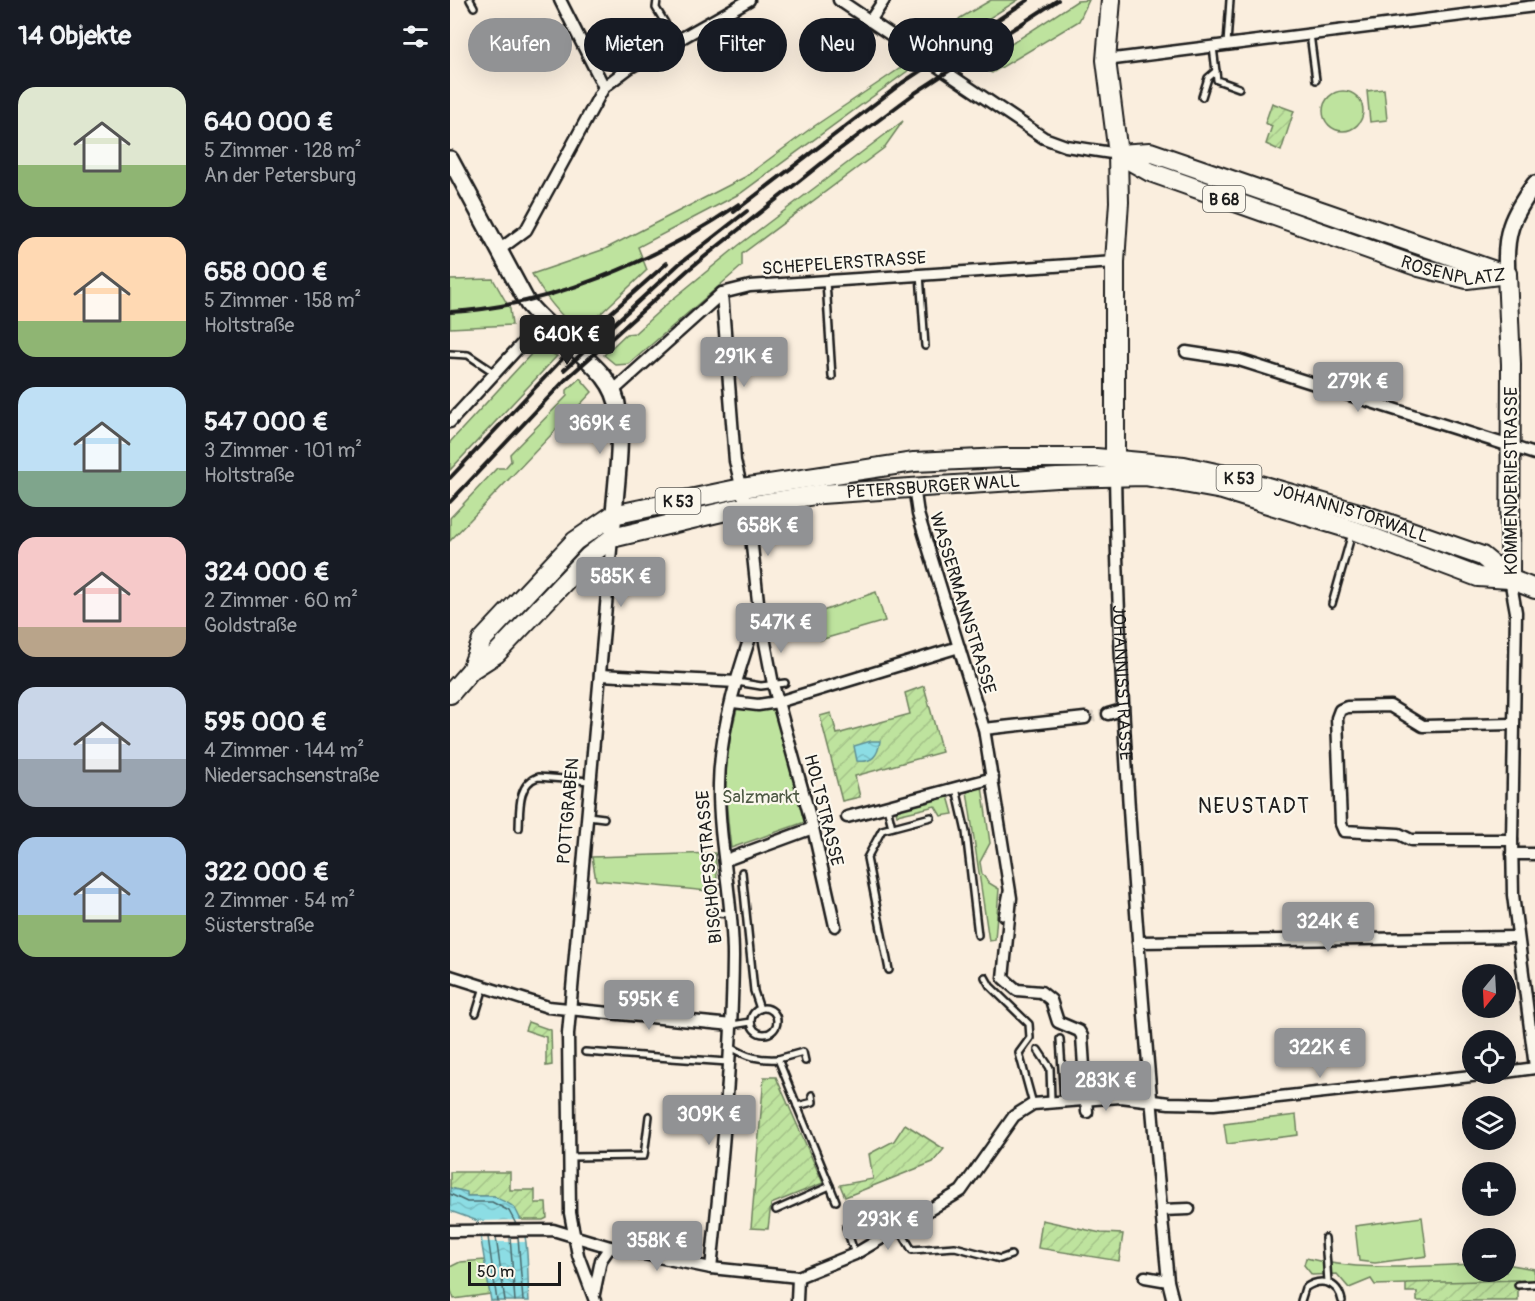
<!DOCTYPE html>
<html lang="de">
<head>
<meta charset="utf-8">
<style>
	:root { --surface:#171b24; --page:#242831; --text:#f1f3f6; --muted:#9ea1a6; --accent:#919294 }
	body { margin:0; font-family:Pangolin,sans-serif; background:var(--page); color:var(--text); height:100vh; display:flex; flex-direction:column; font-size:22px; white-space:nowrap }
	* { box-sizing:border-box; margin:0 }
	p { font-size:20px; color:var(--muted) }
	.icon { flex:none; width:33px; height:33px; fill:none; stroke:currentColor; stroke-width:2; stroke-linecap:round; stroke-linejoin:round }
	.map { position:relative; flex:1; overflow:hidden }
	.sheet { display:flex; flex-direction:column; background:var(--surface); width:450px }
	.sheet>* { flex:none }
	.banner { position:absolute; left:18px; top:18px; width:570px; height:54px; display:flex; gap:12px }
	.needle { width:39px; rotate:198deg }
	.controls { position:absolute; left:1012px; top:964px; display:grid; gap:12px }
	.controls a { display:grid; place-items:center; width:54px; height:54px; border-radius:50%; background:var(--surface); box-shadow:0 6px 24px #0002; font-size:30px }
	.scale { position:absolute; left:18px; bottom:15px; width:93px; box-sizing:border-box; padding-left:6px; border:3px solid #1c1c1c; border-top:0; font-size:16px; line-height:21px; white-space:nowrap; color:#1c1c1c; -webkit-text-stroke:4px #fbf7ec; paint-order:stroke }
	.price { position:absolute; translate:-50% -51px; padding:0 14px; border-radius:6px; background:var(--accent); color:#fff; font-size:20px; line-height:39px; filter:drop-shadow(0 2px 3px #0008) }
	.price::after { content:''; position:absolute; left:50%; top:36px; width:18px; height:14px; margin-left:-9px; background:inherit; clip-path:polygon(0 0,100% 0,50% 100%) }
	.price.current { background:#222; color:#fff }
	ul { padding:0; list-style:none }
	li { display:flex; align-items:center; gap:18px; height:150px; padding:0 18px }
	li span { display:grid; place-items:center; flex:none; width:168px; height:120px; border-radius:18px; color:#555 }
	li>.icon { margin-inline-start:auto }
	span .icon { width:72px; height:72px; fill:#fffc; stroke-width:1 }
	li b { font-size:26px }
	h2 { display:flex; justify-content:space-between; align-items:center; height:72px; padding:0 18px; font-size:26px }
	.pill { padding:0 21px; border-radius:27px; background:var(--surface); box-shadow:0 6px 24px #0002; font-size:21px; line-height:54px }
	.pill.current { background:var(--accent); color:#fff }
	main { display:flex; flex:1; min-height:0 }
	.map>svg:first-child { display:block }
</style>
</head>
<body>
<main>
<section class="sheet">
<h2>14 Objekte<svg class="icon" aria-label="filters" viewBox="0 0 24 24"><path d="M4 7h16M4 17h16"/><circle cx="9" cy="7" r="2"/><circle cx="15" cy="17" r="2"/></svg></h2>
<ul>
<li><span style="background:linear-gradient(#dfe7d0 65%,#8fb573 0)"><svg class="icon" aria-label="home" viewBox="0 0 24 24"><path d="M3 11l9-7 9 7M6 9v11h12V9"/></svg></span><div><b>640 000 €</b><p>5 Zimmer · 128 m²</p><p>An der Petersburg</p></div></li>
<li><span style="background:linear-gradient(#ffd9b3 70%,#8fb573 0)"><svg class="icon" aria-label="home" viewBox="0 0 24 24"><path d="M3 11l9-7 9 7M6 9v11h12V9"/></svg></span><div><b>658 000 €</b><p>5 Zimmer · 158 m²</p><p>Holtstraße</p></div></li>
<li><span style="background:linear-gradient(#bfe0f5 70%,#7fa58c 0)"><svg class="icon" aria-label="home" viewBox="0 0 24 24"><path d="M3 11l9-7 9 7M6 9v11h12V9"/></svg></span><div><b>547 000 €</b><p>3 Zimmer · 101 m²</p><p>Holtstraße</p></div></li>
<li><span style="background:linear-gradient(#f6c9c9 75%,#b9a48a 0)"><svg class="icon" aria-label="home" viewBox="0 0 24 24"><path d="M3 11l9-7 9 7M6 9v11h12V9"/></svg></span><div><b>324 000 €</b><p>2 Zimmer · 60 m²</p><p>Goldstraße</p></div></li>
<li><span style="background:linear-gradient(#c9d6e8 60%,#9aa5b1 0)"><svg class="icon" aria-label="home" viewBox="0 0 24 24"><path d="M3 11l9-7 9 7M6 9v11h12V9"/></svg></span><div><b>595 000 €</b><p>4 Zimmer · 144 m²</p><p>Niedersachsenstraße</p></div></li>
<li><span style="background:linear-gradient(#a9c7e8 65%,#8fb573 0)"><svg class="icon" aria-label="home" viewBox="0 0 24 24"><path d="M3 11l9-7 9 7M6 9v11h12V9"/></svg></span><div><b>322 000 €</b><p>2 Zimmer · 54 m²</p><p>Süsterstraße</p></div></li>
</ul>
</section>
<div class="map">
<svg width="1085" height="1301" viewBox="0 0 1085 1301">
	<defs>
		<pattern id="garden-furrows" width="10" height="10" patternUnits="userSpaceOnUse" patternTransform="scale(1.5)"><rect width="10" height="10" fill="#bee39e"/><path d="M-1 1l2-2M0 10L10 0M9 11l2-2" fill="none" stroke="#a3c288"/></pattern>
		<pattern id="water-waves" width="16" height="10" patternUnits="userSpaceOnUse" patternTransform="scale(1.5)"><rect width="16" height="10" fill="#8cdde4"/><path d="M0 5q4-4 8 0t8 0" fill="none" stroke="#78bdc3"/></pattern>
	</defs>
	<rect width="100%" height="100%" fill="#faeede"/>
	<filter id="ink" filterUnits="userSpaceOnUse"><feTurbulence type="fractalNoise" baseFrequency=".0167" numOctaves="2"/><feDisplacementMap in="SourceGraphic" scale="12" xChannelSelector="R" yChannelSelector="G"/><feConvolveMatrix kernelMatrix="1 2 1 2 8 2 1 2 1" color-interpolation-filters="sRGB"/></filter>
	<g filter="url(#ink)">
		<g fill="#bee39e" stroke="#6d805d" stroke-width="1.5">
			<polygon points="541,0 568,0 497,45 493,36 510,18"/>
			<polygon points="639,0 629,21 542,73 526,67 627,1"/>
			<path d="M452,67L459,70L291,193L188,247L197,270L130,333C110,315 95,298 82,274L155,249L295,177L360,129Z"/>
			<polygon points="934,89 937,120 920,122 917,91"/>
			<circle cx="893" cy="111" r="20"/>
			<polygon points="453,121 434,148 292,254 292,266 179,364 166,365 154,355 176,334 185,333 218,303 289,245"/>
			<polygon points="43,279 60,309 62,325 0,328 0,280"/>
			<polygon points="94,350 107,356 0,470 0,442 83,352"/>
			<polygon points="130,378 142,392 0,541 0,518 47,468 55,468 61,461 60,454 117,396 117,390"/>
			<polygon points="426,592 435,621 370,640 367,613"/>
			<path d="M287,709H324L355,822L281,848C274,791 272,765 287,709Z"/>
			<polygon points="532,786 540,843 530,862 532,874 539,883 549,889 545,940 539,941 517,791"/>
			<polygon points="498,796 503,814 491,816 485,806 447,815 446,810"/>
			<polygon points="265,853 268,892 146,880 142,857"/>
			<polygon points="846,1115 848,1135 777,1144 774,1124"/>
			<polygon points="972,1217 977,1256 925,1263 909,1261 905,1226"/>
			<path d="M856,1258C909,1272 969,1266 1023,1264V1272H1056V1264L1084,1269L1085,1280L925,1285L921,1279L899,1288L887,1274L862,1275L854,1265Z"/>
			<polygon points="35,1260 40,1294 4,1299 0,1288 0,1267 10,1262"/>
		</g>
		<g fill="url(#garden-furrows)" stroke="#6d805d" stroke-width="1.5">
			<polygon points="822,103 844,111 831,151 816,144 822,126 815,123"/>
			<polygon points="474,686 492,752 405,776 410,797 392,801 370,716 381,713 387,734 460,714 455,693"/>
			<polygon points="78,1022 101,1030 102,1065 96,1066 96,1037 75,1030"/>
			<polygon points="314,1077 326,1077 373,1183 321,1204 318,1229 301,1228"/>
			<polygon points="455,1124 494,1149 483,1162 395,1197 390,1185 423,1179 419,1154 444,1141"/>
			<polygon points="0,1172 60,1172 60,1190 85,1190 85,1203 96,1203 97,1218 93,1220 72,1220 44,1196 17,1196 16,1192 0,1188"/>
			<polygon points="592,1220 651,1233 673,1234 669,1261 588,1248"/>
			<polygon points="1068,1280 1068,1301 967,1301 967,1292 956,1292 956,1283"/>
		</g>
		<g fill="url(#water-waves)" stroke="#5f9094" stroke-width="1.5">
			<path d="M421,741H430C428,756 422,763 407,761L404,746Z"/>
			<path d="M0,1188L17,1192V1196H44C52,1202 63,1203 67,1212C80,1235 77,1273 79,1301H41L28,1221L0,1211Z"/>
		</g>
		<polygon fill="#faeede" points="72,1220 75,1242 33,1242 28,1221"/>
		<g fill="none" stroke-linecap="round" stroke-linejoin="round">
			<g stroke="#49696c" stroke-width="1.5">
				<polyline points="0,1194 17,1202 42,1202 59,1211 66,1224"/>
				<polyline points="38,1237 47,1301"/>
				<polyline points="46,1237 55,1301"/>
				<polyline points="60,1237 65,1301"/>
				<polyline points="68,1237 73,1301"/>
			</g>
			<polyline stroke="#d9cec1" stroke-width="10" stroke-dasharray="10 5" stroke-linecap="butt" points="635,718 658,714"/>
			<defs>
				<g id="lane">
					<polyline points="20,0 24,7"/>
					<polyline points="207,0 206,8 226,41"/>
					<polyline points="860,34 866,80"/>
					<polyline points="777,44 780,0"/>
					<polyline points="763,47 767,80 789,88"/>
					<polyline points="752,97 758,78 766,71"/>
					<polyline points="470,274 475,346"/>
					<polyline points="376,281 382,377"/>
					<polyline points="0,354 18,355 45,373"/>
					<polyline points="882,604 902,533"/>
					<polyline points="287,682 311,686 335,683"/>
					<polyline points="506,788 516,832 528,935"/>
					<polyline points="437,807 442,827"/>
					<polyline points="138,816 154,818"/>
					<path d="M69,828C70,810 67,784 88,777L140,781"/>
					<polyline points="292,872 304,991 310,1009"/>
					<polyline points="266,913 280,914"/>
					<polyline points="552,917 557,892"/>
					<polyline points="439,970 417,858 432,830 481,817"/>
					<polyline points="535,977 540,986 579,1024 580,1038 569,1053 583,1104"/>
					<circle cx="314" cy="1021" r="13"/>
					<polyline points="26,1013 34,987"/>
					<polyline points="238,1020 238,1006"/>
					<polyline points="282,1025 301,1022"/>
					<polyline points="610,1039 614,1100"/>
					<path d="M281,1047C297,1057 309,1060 328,1059L386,1201"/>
					<polyline points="588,1050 600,1068 601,1100"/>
					<polyline points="135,1052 278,1062"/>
					<polyline points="328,1059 353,1052 355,1061"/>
					<polyline points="347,1106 363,1102 362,1095"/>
					<polyline points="120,1157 194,1156 199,1116"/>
					<polyline points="326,1210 380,1186"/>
					<polyline points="396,1227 405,1254"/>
					<polyline points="449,1228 462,1250 505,1247 550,1259 561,1255"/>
					<polyline points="875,1238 878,1282"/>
					<polyline points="1068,1285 1085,1284"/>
					<path d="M851,1301L855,1288C870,1277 888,1281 892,1301"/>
				</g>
				<g id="street">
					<polyline points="110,0 154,87"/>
					<polyline points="389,0 594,138 616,146 668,154"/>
					<polyline points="420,21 434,0"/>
					<polyline points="656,60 1085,6"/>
					<polyline points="49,250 76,230 154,87 179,68 299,0"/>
					<polyline points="272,293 285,461 299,518 309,611 323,684 363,828 385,926"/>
					<polyline points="736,352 789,360 1085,454"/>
					<polyline points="163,391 272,293 300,286 665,262"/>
					<polyline points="0,422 92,322"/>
					<path id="s1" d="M665,475C670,745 692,1013 718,1281L723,1301"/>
					<polyline points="464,486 468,514 534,729 561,898 553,978 567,990 591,992 601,1000 608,1022 629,1031 632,1036 637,1112"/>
					<polyline points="1060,579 1066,612 1062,840 1063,895 1085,1067"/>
					<polyline points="150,675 287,682"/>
					<polyline points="283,702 308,705 328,702 509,647"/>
					<polyline points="658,714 672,710"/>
					<polyline points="534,729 635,718"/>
					<polyline points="397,817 543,778"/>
					<polyline points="1062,840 961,840 949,834 894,831 891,824 887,718 890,710 897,707 940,706 973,726 1063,724"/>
					<polyline points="1062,854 1085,854"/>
					<polyline points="276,860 363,828"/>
					<polyline points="688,942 1067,937"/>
					<polyline points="0,976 98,1007 282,1025"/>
					<polyline points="1056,1072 1085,1068"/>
					<polyline points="711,1210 739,1209"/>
					<polyline points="0,1231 103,1230 160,1247 261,1268 348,1277 405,1254 511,1191 564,1116 583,1104 670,1097 719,1103 764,1104 1040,1074"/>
					<path d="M261,1268C272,1164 282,1060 283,956C283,898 268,841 269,784C270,726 290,666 309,611"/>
					<polyline points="695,1277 718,1281"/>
					<polyline points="144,1294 151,1260 160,1247"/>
					<polyline points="145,1301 128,1255 120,1213 118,1034 162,538"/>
					<polyline points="347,1301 348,1277"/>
				</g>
				<g id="secondary">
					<path d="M0,159L78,304C100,331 132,350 154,377C161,386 167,398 168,410C173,445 164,500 162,538"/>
					<path d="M1057,274C1054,234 1061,217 1085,184"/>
				</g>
				<g id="primary">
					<polyline points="661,0 656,60 668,154 669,202 665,262 665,471"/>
					<path id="s2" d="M668,154L700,172L969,267L1017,279L1057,274"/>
					<polyline points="668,154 700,152 1048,272"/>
					<polyline points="1057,274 1061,364 1060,579"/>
					<path id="s3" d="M21,670L32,640L125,541L163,515L292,488L464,462L554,458H646L734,466L775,475L909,513L1032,556L1060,579L1085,589"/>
					<path id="s4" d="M0,694L21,670L46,654L139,556L162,538L297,506L371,494L607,478L695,476L772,490L903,530L1028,577L1060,579"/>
				</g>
			</defs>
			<use href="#lane" stroke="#1c1c1c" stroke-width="10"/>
			<use href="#street" stroke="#1c1c1c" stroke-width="15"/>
			<use href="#secondary" stroke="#1c1c1c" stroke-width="20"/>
			<use href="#primary" stroke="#1c1c1c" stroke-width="22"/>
			<use href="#lane" stroke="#fbf7ec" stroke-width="5"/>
			<use href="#street" stroke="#fbf7ec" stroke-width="10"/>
			<use href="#secondary" stroke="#fbf7ec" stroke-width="15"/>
			<use href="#primary" stroke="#fbf7ec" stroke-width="18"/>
			<g stroke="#1c1c1c" stroke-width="4">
				<polyline points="284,212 452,83 578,0"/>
				<path d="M0,312C99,307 208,260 289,204"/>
				<polyline points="138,333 217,263"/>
				<polyline points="114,370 229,264 297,211"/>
				<polyline points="0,478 117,354"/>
				<polyline points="0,502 115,380 238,270 382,155 465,93 608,0"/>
			</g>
		</g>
	</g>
	<g text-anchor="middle" stroke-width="4.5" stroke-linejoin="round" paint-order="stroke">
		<g fill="#fbf7ec" stroke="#5f5e5a" stroke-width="1.5">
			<rect x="753" y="186" width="42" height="26" rx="4.5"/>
			<rect x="766.5" y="465" width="45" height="26" rx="4.5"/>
			<rect x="205.5" y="488" width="45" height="26" rx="4.5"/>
		</g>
		<g font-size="16" font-weight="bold" fill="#1c1c1c">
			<text x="774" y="205">B 68</text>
			<text x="789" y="484">K 53</text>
			<text x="228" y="507">K 53</text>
		</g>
		<g font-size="18" fill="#1c1c1c" stroke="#fbf7ec">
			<text transform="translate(394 263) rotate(-4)" y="6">SCHEPELERSTRASSE</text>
			<text dy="6" stroke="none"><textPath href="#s2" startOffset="357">ROSENPLATZ</textPath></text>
			<text transform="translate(1061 481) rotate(-90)" y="6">KOMMENDERIESTRASSE</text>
			<text dy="6" stroke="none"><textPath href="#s4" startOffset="552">PETERSBURGER WALL</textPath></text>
			<text dy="6" stroke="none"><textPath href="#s3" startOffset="964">JOHANNISTORWALL</textPath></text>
			<text transform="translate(513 603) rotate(73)" y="6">WASSERMANNSTRASSE</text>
			<text dy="6" stroke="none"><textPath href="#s1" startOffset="208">JOHANNISSTRASSE</textPath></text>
			<text transform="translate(374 810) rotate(76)" y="6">HOLTSTRASSE</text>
			<text transform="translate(118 811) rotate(-85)" y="6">POTTGRABEN</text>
			<text transform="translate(259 867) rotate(-95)" y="6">BISCHOFSSTRASSE</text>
		</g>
		<g font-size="18" fill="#4d5843" stroke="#fbf7ec">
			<text x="311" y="803">Salzmarkt</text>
		</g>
		<g font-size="21" letter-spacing="1.5" fill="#1c1c1c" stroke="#fbf7ec">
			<text x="804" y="813">NEUSTADT</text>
		</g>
	</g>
</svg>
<div class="controls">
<a><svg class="needle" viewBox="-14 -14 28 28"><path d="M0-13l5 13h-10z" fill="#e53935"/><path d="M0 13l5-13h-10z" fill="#9ea1a6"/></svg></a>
<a><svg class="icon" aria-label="locate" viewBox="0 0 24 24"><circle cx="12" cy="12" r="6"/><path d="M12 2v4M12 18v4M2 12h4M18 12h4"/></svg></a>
<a><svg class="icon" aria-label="layers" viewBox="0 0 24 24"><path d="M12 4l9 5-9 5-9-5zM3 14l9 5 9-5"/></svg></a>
<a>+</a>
<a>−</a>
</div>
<div class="scale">50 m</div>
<b class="price current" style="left:117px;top:366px">640K €</b>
<b class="price" style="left:294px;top:388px">291K €</b>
<b class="price" style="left:908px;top:413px">279K €</b>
<b class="price" style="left:150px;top:455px">369K €</b>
<b class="price" style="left:318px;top:557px">658K €</b>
<b class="price" style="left:171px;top:608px">585K €</b>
<b class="price" style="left:331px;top:654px">547K €</b>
<b class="price" style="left:878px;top:953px">324K €</b>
<b class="price" style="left:199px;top:1031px">595K €</b>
<b class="price" style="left:870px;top:1079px">322K €</b>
<b class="price" style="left:656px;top:1112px">283K €</b>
<b class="price" style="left:259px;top:1146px">309K €</b>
<b class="price" style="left:438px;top:1251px">293K €</b>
<b class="price" style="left:207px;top:1272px">358K €</b>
<div class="banner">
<a class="pill current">Kaufen</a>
<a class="pill">Mieten</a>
<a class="pill">Filter</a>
<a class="pill">Neu</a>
<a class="pill">Wohnung</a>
</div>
</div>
</main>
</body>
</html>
